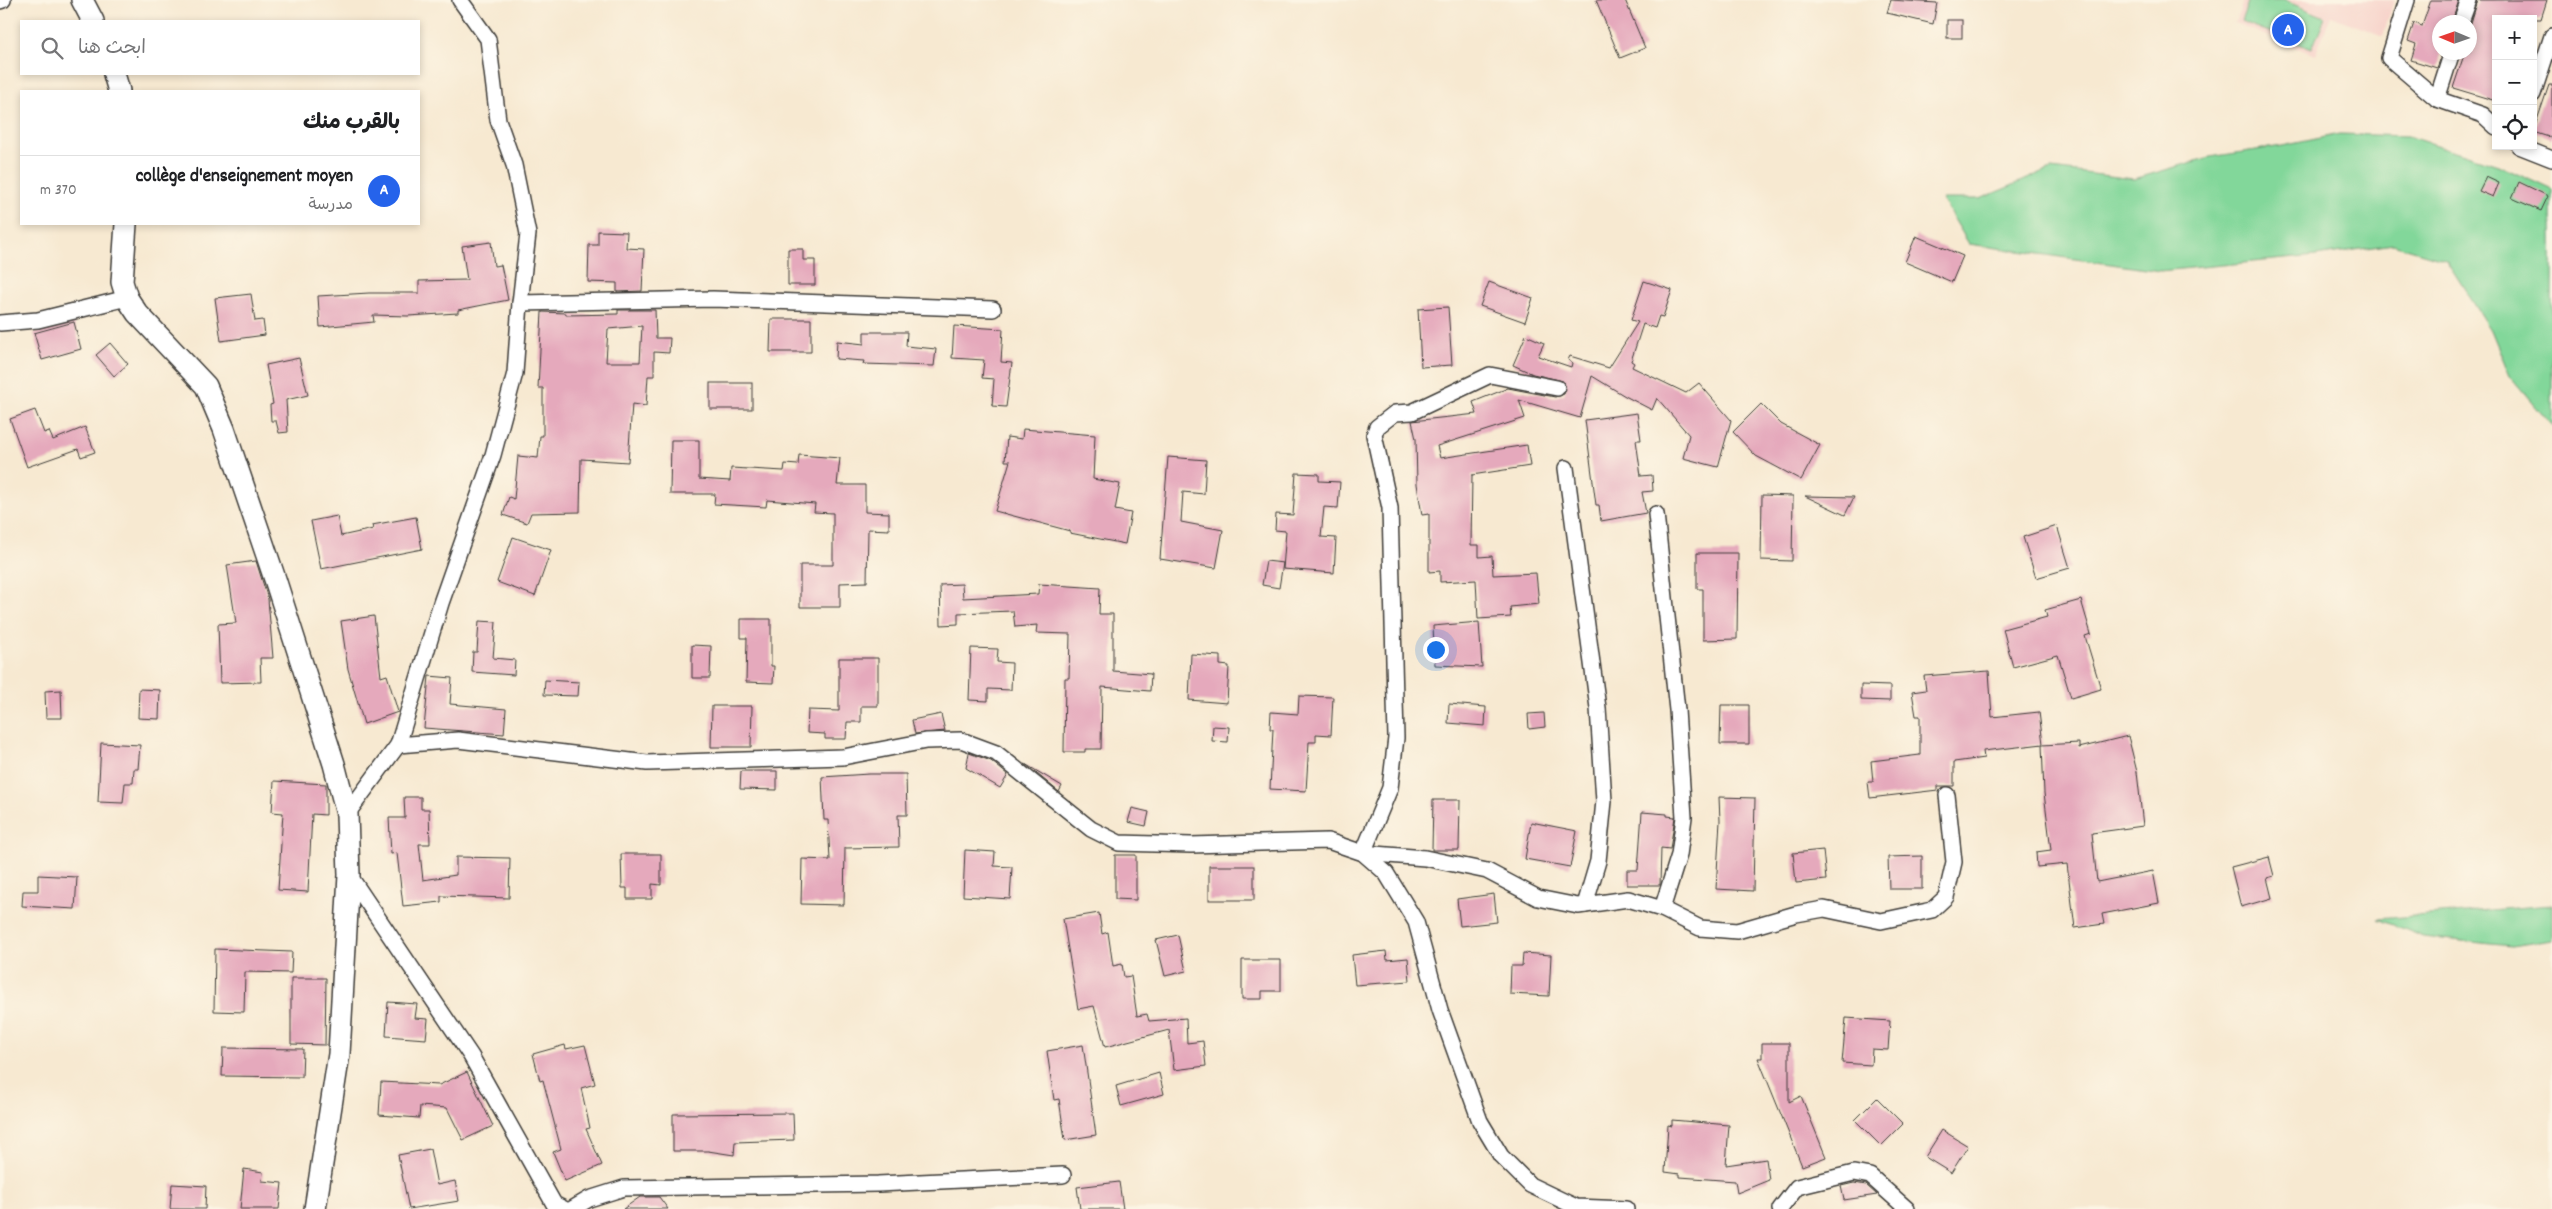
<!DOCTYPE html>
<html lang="ar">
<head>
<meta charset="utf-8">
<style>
	:root { --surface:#fff; --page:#f6f6f6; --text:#202124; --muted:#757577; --line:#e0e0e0; --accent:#2563eb }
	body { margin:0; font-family:Dekko,"Playpen Sans Arabic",sans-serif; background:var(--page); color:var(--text); direction:rtl }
	.controls { position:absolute; right:15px; top:15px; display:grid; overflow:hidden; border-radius:0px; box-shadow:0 2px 8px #0003 }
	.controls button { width:45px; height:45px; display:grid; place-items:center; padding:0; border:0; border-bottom:1px solid var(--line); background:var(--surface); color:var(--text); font:25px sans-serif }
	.compass { position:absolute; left:2432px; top:15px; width:45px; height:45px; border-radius:50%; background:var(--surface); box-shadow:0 2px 8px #0003; rotate:272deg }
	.you { position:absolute; left:1435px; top:649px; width:18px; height:18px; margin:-12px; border:4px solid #fff; border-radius:50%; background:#1a73e8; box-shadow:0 0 0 8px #1a73e833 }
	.badge { display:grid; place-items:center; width:32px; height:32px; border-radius:50%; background:var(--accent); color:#fff; font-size:16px; font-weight:700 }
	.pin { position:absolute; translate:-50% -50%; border:2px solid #fff; box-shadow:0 1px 5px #0006 }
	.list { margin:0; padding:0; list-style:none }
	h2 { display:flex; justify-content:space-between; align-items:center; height:65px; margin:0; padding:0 20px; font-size:21px }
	h2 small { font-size:16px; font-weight:400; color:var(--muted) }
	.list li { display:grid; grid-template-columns:32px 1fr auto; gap:15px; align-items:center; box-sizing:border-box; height:70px; padding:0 20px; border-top:1px solid var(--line) }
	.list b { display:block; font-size:19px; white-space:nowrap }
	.list p { margin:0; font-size:16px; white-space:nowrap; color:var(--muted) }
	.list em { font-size:16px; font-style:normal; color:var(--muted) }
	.icon { flex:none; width:28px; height:28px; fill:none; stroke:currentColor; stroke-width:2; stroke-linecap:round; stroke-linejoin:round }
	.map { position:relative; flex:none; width:2552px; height:1209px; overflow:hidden; direction:ltr }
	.search { position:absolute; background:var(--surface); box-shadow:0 2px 8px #0003; left:20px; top:20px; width:400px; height:55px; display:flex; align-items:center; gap:12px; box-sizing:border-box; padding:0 18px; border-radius:0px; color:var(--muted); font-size:19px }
	.panel { position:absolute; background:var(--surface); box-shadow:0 2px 8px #0003; left:20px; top:90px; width:400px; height:135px; border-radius:0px; direction:rtl }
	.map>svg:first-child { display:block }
	.built { fill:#f7d1c9 }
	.green { fill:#82d79a; stroke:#4f7a5b }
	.building { fill:#e5a9bc; fill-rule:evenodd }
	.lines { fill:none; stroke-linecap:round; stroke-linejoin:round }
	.minor-casing { stroke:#3d3b37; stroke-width:18 }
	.secondary-casing { stroke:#3d3b37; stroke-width:24 }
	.minor { stroke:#fff; stroke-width:15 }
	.secondary { stroke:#fff; stroke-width:21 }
</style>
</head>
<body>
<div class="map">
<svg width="2552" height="1209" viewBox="0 0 2552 1209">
	<rect width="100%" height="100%" fill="#fcf5e5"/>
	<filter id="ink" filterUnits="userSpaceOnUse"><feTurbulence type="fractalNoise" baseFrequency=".02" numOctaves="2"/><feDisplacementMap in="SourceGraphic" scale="10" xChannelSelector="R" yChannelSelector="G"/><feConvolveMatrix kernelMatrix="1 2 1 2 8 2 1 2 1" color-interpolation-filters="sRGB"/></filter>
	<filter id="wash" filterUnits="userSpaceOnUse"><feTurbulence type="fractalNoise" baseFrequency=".0096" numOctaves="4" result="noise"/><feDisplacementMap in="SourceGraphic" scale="20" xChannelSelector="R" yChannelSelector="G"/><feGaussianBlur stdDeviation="1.12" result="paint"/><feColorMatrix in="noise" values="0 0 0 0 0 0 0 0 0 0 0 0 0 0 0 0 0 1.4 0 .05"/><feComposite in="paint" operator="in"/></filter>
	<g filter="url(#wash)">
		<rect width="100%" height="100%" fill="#f7e9d1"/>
		<path class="built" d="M2244,0H2394L2383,36L2331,16L2315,55L2235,23Z"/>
		<g class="green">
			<path d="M2249,0H2283L2325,17L2312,49L2241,21Z"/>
			<path d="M2340,134L2408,136L2498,165L2552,190V426L2510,376L2491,330L2446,260L2393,244L2316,256L2160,271L1969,244L1942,199H1980L2051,169L2134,179L2210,157L2282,146Z"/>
			<path d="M2552,905V940L2511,946L2423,937L2378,919Z"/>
		</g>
		<g id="blocks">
			<g class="building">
				<path d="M1596,0H1625L1645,48L1620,58Z"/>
				<path d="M1891,0L1937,3L1933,24L1887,13Z"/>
				<path d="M2431,0H2459L2452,22H2440V60L2437,68L2411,60L2416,44L2408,41L2414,23L2422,26Z"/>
				<path d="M2478,0H2547L2541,19H2496V101L2453,88L2465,52H2470V26Z"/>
				<rect x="1947" y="20" width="15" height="18"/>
				<path d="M2549,85H2552V138L2533,132Z"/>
				<path d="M2486,177L2499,183L2493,197L2479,191Z"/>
				<path d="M2519,182L2548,196L2541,211L2512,198Z"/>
				<path d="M598,231L627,232L626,248L644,249L642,291L617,292V283L588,282L589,245H598Z"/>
				<path d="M1916,236L1963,256L1952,282L1905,262Z"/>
				<path d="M491,242L494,266L501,265L508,300L458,310V313L408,316L373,315L374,322L320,327L318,296L369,293H419V281L467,280L462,246Z"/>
				<path d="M788,249H803V260H815V285H788Z"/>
				<path d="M1644,281L1672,290L1663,317L1659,316L1655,328L1643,324L1631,361L1634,363L1632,367L1686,393L1699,383L1731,420L1718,467L1683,458L1689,435L1657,398L1652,410L1625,396L1592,376L1580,418L1519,400L1525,418L1437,446L1440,458L1527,445L1530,466L1472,475L1471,545H1479V557L1492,556L1493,575L1536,573L1539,604L1510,607L1511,617L1478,619L1476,580L1440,582V571L1429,572V514L1422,515L1417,484L1416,439L1412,421L1477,414L1473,402L1508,388L1555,397L1564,394L1566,389L1563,381L1533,374L1513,365L1526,335L1544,343L1538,356L1571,367L1572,363L1568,360L1570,356L1609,368L1638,322L1631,320Z"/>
				<path d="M1489,282L1533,298L1525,322L1480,306Z"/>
				<path d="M251,294L255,321L263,320L265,335L221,341L215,298Z"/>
				<path d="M1448,307L1452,365L1421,367L1418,309Z"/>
				<path d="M618,310H655L656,338H670L669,353L654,352V376H648L646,406L632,404L628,462L581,459L580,512L531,513L527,523L503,515L509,497L514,499L518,456L538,458L540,436H543V388H538L542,312L566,313V315L618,314ZM642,326L640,362H606L608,329Z"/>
				<path d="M771,319H811V352H770Z"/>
				<path d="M74,322L81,349L42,360L34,333Z"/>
				<path d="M954,326L1003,329L1001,362L1012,363L1006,407L992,406L994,379L982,378L984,360L952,358Z"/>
				<path d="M864,332H907L906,346L936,349L934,366L863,364L864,361L836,359L837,341L864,344Z"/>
				<path d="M110,343L128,364L114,376L96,355Z"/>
				<path d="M299,358L308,395L286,400L288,432L279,433L276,421H271L270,405L273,404L266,365Z"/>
				<rect x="710" y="383" width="42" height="26"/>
				<path d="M1761,404L1781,424L1820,445L1801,480L1756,456L1733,432Z"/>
				<path d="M35,410L44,433L49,431L53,440L85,427L95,452L81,457L78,449L27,467L10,419Z"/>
				<path d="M1637,413L1641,440H1636L1641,476L1652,475L1653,491L1642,492L1646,513L1601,521L1599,505H1596L1585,420Z"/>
				<path d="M1023,429L1095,435L1093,479L1120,484L1115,510L1131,513L1125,544L1070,533V531L995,511L1010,461H1005L1007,437L1022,439Z"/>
				<path d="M671,440H699V479L730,481L731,468L784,471L785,464L798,465L799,455L840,458L837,485H865V512L889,513V530L868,529L867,582L840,583V607H800V565H833V513L814,512L815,504L767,500L766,507L714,504L715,494H670Z"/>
				<path d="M1168,457L1206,460L1204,494L1183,492L1181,522L1223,530L1216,568L1160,559Z"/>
				<path d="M1296,473L1319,474V481L1340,482L1338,508L1324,507L1321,537L1336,538L1334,573L1283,569L1286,531L1275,530L1276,514L1293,515Z"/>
				<path d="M1762,495L1793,496L1792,561L1761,560Z"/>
				<path d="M1805,496L1854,497L1845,515Z"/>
				<path d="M337,516L341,536L373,529L372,525L416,517L422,549L321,569L311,521Z"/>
				<path d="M2057,526L2070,568L2036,578L2023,537Z"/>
				<path d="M513,537L551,550L535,596L497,582Z"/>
				<path d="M1697,553H1738L1737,639L1703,640V589H1697Z"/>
				<path d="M256,561L268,599L273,658H260L261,682L220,683L218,624L236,623L227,565Z"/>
				<path d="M1266,561L1283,563L1279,588L1262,585Z"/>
				<path d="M962,584L963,598L1038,594L1039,584L1100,588L1099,614H1113V671L1151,674L1150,691L1102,687L1101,749H1085V752H1064L1065,678H1069L1070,634L1036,633L1037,625L1015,627L1013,611L958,613V624L941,625L940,585Z"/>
				<path d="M2081,600L2091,634L2085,636L2101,689L2071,698L2058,655L2013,667L2003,629L2047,617L2045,610Z"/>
				<path d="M374,616L381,677L387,675L398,712L364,724L348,669L341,621Z"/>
				<path d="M741,619H771V666H774L773,683L746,682L747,638H741Z"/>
				<path d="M479,621L496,622L493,658L515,660L514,675L472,672L473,652H477Z"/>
				<path d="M1479,622L1482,667L1435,665L1433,626Z"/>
				<path d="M692,645L711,646L710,678H692Z"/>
				<path d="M971,648L998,649L997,662L1012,663L1011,690L988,689V701L969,700Z"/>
				<path d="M1191,654L1220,656V665L1229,666L1227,703L1189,700Z"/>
				<path d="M839,658H878V706H861V722H847L846,739H825V734L807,733L808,710L839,711Z"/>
				<path d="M1989,671L1992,717L2039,712L2043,744L1983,751L1984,758L1954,762V786H1938V790L1870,798L1868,782H1873L1871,761L1920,755V716H1916L1912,692L1926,690L1924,676Z"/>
				<path d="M429,676L452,678L450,704L506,709L504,734L424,728Z"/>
				<path d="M545,680L579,682L578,696L544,695Z"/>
				<path d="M1861,685L1890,686V701L1861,700Z"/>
				<path d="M139,689L160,690L159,719L138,718Z"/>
				<path d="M61,690L62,718H46L45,691Z"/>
				<path d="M1299,696L1333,697L1331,735L1316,734V742H1309L1306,791L1270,789L1273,729H1270L1271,712L1298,714Z"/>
				<path d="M1449,704L1486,707L1485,726L1448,723Z"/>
				<path d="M1721,705H1749V744H1720Z"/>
				<path d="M712,706H752L751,747H711Z"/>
				<path d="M1544,713L1545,727L1529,729L1528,714Z"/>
				<path d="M941,714L945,731L915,734L912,720Z"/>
				<path d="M1213,726L1229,727L1228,742L1212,741Z"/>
				<path d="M2128,736L2137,772L2143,826L2092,833L2097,882L2153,871L2159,903L2102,914L2104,924L2075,928L2067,864L2037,867L2036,852L2051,850L2044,793L2042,745L2079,743V748Z"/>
				<path d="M101,743L140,745L138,769H134L133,783H125L123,803L98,802Z"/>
				<path d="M969,753L991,761L1008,775L1000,788L966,768Z"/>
				<path d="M1025,764L1062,786L1059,792Z"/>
				<path d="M741,771H777V790L740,789Z"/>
				<path d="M869,774H906L907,815H898L899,847L845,848L844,905L801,904L802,859L830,860L828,820H824L822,777Z"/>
				<path d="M274,781L326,784V815L312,814L308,892L278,890L283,813L272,812Z"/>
				<path d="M404,797H421V809H429L430,844H419L423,880L456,875V857L510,858L509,898L441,896V902L403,906L397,853L391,854L389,818H405Z"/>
				<path d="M1719,797L1755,798L1753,891L1716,889L1720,821Z"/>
				<path d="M1433,800H1460L1459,850H1432Z"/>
				<path d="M1132,808L1149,812L1146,826L1128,822Z"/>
				<path d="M1642,812L1667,814V816L1675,817L1670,849L1661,848L1660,885H1627V870H1638Z"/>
				<path d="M1531,822L1577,831L1570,867L1525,859Z"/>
				<path d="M965,850L995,852L994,866L1012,867L1010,899L963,896Z"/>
				<path d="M1823,850L1826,880L1796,883L1793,853Z"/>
				<path d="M621,854H661V885L652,884V899H627V888H622Z"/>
				<path d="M1115,855H1136V900L1115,899Z"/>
				<path d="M1922,856V889H1889L1888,857Z"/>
				<path d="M2269,857L2274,876L2267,878L2272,898L2241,907L2231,867Z"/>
				<rect x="1209" y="866" width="45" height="34"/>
				<path d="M38,875L77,877L75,909L22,906L23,891H38Z"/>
				<path d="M1494,894L1497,922L1460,926L1457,899Z"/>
				<path d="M1099,913L1102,934L1108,932L1113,966L1122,964L1124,977L1131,976L1137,1016L1147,1014L1149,1021L1186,1018L1187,1043L1203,1041L1206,1066L1174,1070L1169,1030L1105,1047L1094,1006L1078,1009L1063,919Z"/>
				<path d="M1178,935L1186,971L1165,976L1156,940Z"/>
				<path d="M215,949L292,952L291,973L245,972L244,1012L214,1011Z"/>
				<path d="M1386,951L1387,960L1408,958L1410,981L1355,985L1352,955Z"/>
				<path d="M1523,953L1551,955L1549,996L1510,994L1511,966H1522Z"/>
				<path d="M1242,960H1281V991H1262V999H1242Z"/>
				<path d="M291,978H326L325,1045L291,1044Z"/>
				<path d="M388,1002L417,1004L415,1018L428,1019L426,1039L386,1036Z"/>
				<path d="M1846,1018L1890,1021L1888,1050L1872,1049L1871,1065L1842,1063Z"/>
				<path d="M1762,1043H1789V1102L1801,1096L1826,1157L1802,1166L1758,1058H1762Z"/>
				<path d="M565,1045L566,1049L585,1045L595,1084L581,1088L590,1128L586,1129L602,1165L565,1181L553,1152L561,1149L543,1080L540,1081L533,1054Z"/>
				<path d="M1083,1045L1096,1135L1065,1140L1059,1099L1054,1100L1047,1051Z"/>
				<path d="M223,1048L303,1049L302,1077L222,1076Z"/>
				<path d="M467,1072L493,1126L463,1140L447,1108L420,1106L419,1118L379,1115L381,1082L439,1085Z"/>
				<path d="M1159,1073L1164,1094L1121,1106L1116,1086Z"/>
				<path d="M1877,1098L1903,1124L1881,1146L1855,1120Z"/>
				<path d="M793,1113L794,1140L735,1142L734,1155L708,1151H673V1114Z"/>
				<path d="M1672,1120L1729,1125L1726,1165L1766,1159L1769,1180L1737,1193L1735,1181L1680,1177V1174L1665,1172L1668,1125L1672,1126Z"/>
				<path d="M1942,1130L1968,1146L1951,1173L1925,1157Z"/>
				<path d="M430,1149L437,1185L455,1181L459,1201L409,1209L398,1155Z"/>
				<path d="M244,1169L263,1172L262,1181L282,1183L279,1209H240Z"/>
				<path d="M1119,1182L1123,1209H1080L1077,1187Z"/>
				<path d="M1854,1183L1866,1185L1877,1195L1844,1200L1841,1186Z"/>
				<path d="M172,1184L206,1186L205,1209H170Z"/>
				<path d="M640,1197H659L668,1209H623Z"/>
			</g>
		</g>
	</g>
	<g filter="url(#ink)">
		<use href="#blocks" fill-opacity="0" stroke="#3d3b37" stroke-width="1"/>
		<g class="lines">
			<defs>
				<g id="minor">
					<path d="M2407,0L2389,58L2437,99L2483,115L2496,127"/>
					<path d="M0,1L3,0"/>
					<path d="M2461,22L2469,0"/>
					<path d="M2533,94L2552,36"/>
					<path d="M2437,99L2452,52"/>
					<path d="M2519,146L2552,159"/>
					<path d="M520,303L713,299L993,309"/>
					<path d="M0,323L38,320L127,298"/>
					<path d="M1557,388L1490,375L1412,412L1395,413L1377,427L1374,435L1390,508L1396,738L1390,788L1363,853L1425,858L1487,871L1538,898L1578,906L1628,899L1662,909L1700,928L1737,931L1796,914L1824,909L1881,921L1932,910L1946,897L1954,862L1947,795"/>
					<path d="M1566,468L1598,708L1604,801L1598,861L1585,905"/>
					<path d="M1656,514L1677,710L1684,817L1679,855L1662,909"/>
					<path d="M398,745L458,740L647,763L843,757L926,741L961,740L996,753L1091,829L1119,843L1191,845L1328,841L1363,853L1386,873L1416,922L1440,1010L1480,1121L1501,1156L1530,1185L1576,1207L1626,1209"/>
					<path d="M347,814L398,745L441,603L493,455L515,373L520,303L528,234L514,165L498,120L488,39L460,0"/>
					<path d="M349,875L471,1056L554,1204L564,1209"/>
					<path d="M572,1209L589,1199L624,1188L878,1184L1063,1175"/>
					<path d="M1780,1209L1797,1187L1854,1173L1870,1176L1907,1209"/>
				</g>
				<g id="secondary">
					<path d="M82,0L93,21"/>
					<path d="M114,74L119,91"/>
					<path d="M126,224L122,282L127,298L137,313L206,386L224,429L275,579L334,764L347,814L349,875L339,1054L315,1209"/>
				</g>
			</defs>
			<use href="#minor" class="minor-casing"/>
			<use href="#secondary" class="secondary-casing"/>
			<use href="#minor" class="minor"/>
			<use href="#secondary" class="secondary"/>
		</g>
	</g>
</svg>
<div class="controls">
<button>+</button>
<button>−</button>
<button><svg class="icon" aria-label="locate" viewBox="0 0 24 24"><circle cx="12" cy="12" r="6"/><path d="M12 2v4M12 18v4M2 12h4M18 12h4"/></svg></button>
</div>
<svg class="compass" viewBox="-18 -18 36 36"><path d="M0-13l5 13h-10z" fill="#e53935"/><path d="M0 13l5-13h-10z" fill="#757577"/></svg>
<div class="you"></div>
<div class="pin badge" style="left:2288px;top:30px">A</div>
<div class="search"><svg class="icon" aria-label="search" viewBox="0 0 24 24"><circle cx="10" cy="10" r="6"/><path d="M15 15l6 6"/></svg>ابحث هنا</div>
<section class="panel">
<h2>بالقرب منك<small></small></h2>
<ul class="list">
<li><span class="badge">A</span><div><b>collège d'enseignement moyen</b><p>مدرسة</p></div><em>370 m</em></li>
</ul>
</section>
</div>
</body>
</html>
